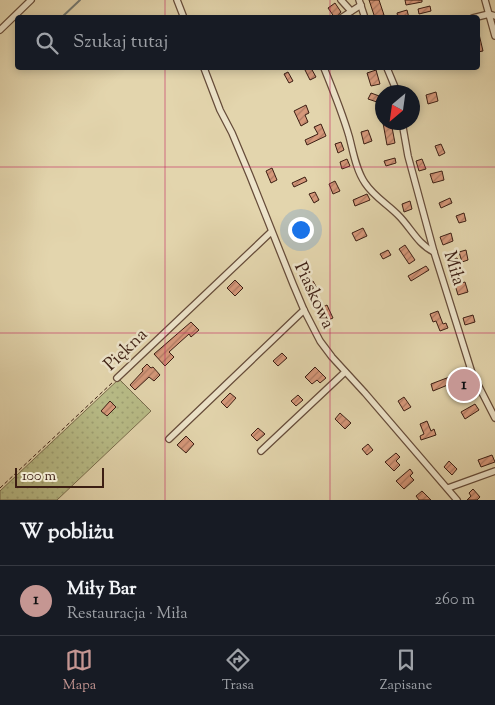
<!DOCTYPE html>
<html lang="pl">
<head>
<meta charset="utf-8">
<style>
	:root { --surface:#171b24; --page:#242831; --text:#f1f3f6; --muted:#9ea1a6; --line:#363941; --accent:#c59692 }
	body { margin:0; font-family:"Sorts Mill Goudy",serif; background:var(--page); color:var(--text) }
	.compass { position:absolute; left:375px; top:85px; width:45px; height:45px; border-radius:50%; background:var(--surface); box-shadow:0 2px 8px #0003; rotate:209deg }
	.scale { position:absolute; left:15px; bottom:12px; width:89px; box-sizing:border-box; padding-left:5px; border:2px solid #3c1e13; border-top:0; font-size:14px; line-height:18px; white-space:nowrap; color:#3c1e13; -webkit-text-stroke:4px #ede4ca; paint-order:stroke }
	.you { position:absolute; left:300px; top:229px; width:18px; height:18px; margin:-12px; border:4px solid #fff; border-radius:50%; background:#1a73e8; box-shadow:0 0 0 8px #1a73e833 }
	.badge { display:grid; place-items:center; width:32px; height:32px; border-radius:50%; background:var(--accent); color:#111; font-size:16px; font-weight:700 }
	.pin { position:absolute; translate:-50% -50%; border:2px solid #fff; box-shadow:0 1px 5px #0006 }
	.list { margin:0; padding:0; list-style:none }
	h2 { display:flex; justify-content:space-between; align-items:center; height:65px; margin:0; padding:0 20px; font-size:21px }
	h2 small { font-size:16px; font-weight:400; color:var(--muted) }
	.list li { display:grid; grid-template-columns:32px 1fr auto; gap:15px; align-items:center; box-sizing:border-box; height:70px; padding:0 20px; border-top:1px solid var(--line) }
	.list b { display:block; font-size:19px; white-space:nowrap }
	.list p { margin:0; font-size:16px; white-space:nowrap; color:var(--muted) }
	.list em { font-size:16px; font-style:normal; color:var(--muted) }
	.icon { flex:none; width:28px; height:28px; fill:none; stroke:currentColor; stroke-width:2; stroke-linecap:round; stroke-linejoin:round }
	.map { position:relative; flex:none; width:495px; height:500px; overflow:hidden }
	.search { position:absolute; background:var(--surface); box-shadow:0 2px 8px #0003; left:15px; right:15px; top:15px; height:55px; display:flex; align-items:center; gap:12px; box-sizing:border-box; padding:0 18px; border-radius:5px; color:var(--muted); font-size:19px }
	.sheet { height:135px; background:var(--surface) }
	nav { display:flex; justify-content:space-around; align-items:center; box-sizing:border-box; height:70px; border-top:1px solid var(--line); background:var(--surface); font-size:14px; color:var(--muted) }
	nav a { display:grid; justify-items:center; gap:2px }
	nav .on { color:var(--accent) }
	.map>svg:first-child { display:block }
	.grass { fill:url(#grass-dots); stroke:#7a6d4d }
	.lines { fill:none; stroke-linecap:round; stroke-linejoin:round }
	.stream { stroke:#737a73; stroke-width:2 }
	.building { fill:url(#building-hatch); stroke:#3c1e13 }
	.minor-casing { stroke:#664c3a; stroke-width:8 }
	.path { stroke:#3c1e13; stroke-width:1; stroke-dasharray:4 2.5; stroke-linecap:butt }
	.minor { stroke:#ede4ca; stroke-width:5.5 }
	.grid { fill:none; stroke:#c2185b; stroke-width:1; stroke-opacity:0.55 }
	.labels { text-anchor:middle; stroke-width:5; stroke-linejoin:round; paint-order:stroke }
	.street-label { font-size:18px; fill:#3c1e13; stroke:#ede4ca }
</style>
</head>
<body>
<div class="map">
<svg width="495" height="500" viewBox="0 0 495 500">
	<defs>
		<pattern id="grass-dots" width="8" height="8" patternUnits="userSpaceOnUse" patternTransform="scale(1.25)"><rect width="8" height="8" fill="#b8bc87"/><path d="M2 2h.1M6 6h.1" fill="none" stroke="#9fa174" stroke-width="1.8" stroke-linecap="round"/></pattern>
		<pattern id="building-hatch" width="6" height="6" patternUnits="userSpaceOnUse" patternTransform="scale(1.25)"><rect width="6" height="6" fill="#d6987a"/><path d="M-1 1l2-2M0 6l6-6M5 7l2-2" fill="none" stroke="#af7b63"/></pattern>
	</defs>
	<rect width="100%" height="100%" fill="#e3d5ad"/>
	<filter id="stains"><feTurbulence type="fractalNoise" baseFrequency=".004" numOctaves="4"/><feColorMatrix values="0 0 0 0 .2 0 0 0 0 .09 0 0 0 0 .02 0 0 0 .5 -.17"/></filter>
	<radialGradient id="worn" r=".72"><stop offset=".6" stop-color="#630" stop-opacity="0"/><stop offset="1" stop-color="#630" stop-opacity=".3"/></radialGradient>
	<path class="grass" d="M119,379L151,411L57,500H0V491Z"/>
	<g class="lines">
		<path class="stream" d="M61,18L80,0"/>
	</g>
	<g class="building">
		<path d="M369,0H379L384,15L375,18Z"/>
		<path d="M405,0H422V2L406,5Z"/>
		<path d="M335,3L341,12L336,18H335L328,8Z"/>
		<path d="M430,6L431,11L419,14L418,9Z"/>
		<path d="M407,10L409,18H398L397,13Z"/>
		<path d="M479,34L483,51L478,52V35Z"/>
		<path d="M304,68H311L316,77L310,80Z"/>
		<path d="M376,70L380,84L371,86L367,73Z"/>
		<path d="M288,72L293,81L289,83L284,74Z"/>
		<path d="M436,92L438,101L428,104L426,95Z"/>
		<path d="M371,93L382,97L380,103L368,99Z"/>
		<path d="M306,105L309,113L305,115L308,122L301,126L294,111Z"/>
		<path d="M386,122H391L395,143L387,145L383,123Z"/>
		<path d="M321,124L326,136L307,145L305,140L318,134L314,127Z"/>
		<path d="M368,130L372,141L364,144L361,132Z"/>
		<path d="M341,142L344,150L338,153L335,144Z"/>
		<path d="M441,144L445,153L439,156L435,146Z"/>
		<path d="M395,158L396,163L386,166L384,161Z"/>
		<path d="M347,159L350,166L342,169L340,162Z"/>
		<path d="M422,159L426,169L419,171L416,161Z"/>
		<path d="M272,168L277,180L271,183L266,171Z"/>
		<path d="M442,171L444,180L433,183L430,174Z"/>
		<path d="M305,177L307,181L294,187L292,183Z"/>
		<path d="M335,181L340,191L333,194L329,184Z"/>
		<path d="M315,192L319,200L314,203L309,194Z"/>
		<path d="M367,194L370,200L355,206L353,200Z"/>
		<path d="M450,198L452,203L441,208L439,203Z"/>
		<path d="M410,201L412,209L404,212L402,204Z"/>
		<path d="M464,213L466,221L459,223L456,216Z"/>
		<path d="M363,228L367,236L356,241L352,233Z"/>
		<path d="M451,233L453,241L443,245L440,237Z"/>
		<path d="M405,245L415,260L409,264L399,249Z"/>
		<path d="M388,250L391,255L383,259L380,254Z"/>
		<path d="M466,250L468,260L462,262L459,252Z"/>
		<path d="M457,258L461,270L454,272L451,260Z"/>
		<path d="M426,266L429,270L411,281L408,276Z"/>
		<path d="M235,280L243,288L235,296L227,288Z"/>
		<path d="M313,281L318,290L311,294L307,284Z"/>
		<path d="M465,282L468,292L458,295L455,285Z"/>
		<path d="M327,305L333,318L326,321L319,309Z"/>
		<path d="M438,311L443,324L446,323L448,328L440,331L436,321L433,322L430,314Z"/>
		<path d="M473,315L475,322L465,325L463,318Z"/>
		<path d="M191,322L199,330L191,337L189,334L169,352L174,357L165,366L154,354Z"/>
		<path d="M282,353L287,358L278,366L273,361Z"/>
		<path d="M147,364L151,368L153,367L160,375L154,381L149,377L135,390L130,385L143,371L142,369Z"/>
		<path d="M315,367L326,378L320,383L317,380L312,384L305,377Z"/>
		<path d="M452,376L455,382L433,391L431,384Z"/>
		<path d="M464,384L469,394L462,397L457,387Z"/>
		<path d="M230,393L236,398L227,408L221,402Z"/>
		<path d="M298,395L303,400L296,406L291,401Z"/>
		<path d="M404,397L411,407L404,411L398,401Z"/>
		<path d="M110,401L116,407L107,416L101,411Z"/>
		<path d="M475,404L479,410L465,419L461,412Z"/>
		<path d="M340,413L351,423L345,429L335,419Z"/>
		<path d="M427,421L431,431L434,429L436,435L421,440L420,436L424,434L420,424Z"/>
		<path d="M258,428L265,434L257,441L251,435Z"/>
		<path d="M186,436L194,444L186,453L177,445Z"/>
		<path d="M368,444L373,450L367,455L362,449Z"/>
		<path d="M396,453L400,457L396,461L400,465L394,471L385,462Z"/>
		<path d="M492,455L495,462L481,467L478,460Z"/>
		<path d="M449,461L457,469L452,475L444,467Z"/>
		<path d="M410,469L413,473L410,476L414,480L404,489L396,481Z"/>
		<path d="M473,489L480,497L477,500H467L471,496L469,493Z"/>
		<path d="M422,491L431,500H419L416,496Z"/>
	</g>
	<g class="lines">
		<defs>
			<g id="minor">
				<path d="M177,0L184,18"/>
				<path d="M341,0L351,11"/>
				<path d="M359,0L365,18"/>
				<path d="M485,0L495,36"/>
				<path d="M341,18L361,5"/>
				<path d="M473,18L489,14L495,16"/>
				<path d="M0,30L31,0"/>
				<path d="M204,68L220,110L232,133L250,176L293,284L304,310L320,341L332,357L365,393L457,500"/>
				<path d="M324,68C333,90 342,112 349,136C353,151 356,170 365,183C374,197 389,205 400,217C412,230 419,245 434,252"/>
				<path d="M387,68L397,92"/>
				<path d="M402,122L408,156L434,252L472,373L495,418"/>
				<path d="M117,378L271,232"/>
				<path d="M169,439L304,310"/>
				<path d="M261,451L345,372"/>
				<path d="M448,488L495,471"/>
			</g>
		</defs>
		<use href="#minor" class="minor-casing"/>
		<path class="path" d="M0,488L113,382"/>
		<use href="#minor" class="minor"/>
	</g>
	<path class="grid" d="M165,0V18M330,0V18M165,68V500M330,68V500M0,167H495M0,333H495"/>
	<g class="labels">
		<g class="street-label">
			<text transform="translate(455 268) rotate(73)" y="6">Miła</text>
			<text transform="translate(315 295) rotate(65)" y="6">Piaskowa</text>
			<text transform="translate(125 349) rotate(-44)" y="6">Piękna</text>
		</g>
	</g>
	<rect width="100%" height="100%" filter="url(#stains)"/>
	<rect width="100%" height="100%" fill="url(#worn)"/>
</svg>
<svg class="compass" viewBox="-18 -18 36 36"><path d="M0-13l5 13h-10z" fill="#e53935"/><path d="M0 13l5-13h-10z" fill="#9ea1a6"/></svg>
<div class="scale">100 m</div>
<div class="you"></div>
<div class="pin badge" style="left:464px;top:385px">1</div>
<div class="search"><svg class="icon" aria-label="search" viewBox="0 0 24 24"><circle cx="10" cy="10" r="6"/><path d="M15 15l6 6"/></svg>Szukaj tutaj</div>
</div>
<section class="sheet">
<h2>W pobliżu<small></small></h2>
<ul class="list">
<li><span class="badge">1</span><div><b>Miły Bar</b><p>Restauracja · Miła</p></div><em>260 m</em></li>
</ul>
</section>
<nav>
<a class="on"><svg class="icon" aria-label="map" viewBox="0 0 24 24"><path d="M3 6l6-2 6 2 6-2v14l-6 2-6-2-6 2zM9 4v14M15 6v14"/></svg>Mapa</a>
<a><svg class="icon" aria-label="directions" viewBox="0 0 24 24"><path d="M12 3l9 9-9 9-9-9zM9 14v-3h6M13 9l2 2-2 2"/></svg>Trasa</a>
<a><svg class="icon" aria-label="saved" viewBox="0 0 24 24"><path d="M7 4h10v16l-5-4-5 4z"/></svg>Zapisane</a>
</nav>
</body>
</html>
